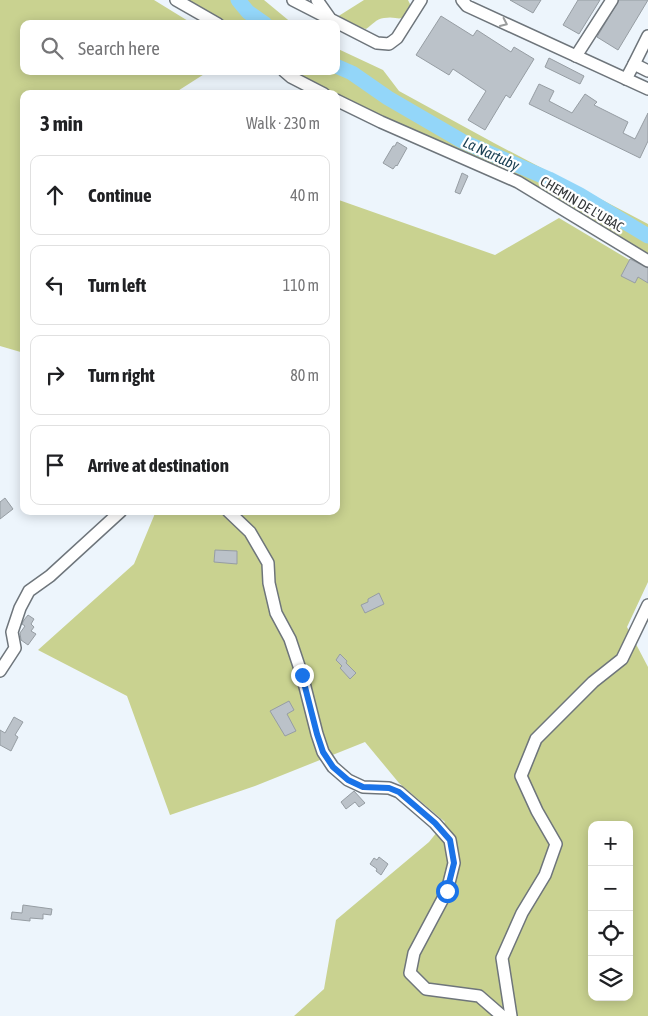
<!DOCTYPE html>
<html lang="en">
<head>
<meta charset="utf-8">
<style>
	:root { --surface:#fff; --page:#f2f2f2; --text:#202124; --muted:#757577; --line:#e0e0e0 }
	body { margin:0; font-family:"Asap Condensed",sans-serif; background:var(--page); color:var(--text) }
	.controls { position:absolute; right:15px; bottom:15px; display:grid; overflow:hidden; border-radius:10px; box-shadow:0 2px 12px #0003 }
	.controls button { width:45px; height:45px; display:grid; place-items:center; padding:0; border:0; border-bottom:1px solid var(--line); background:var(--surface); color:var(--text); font:25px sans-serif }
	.stop { position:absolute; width:15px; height:15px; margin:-11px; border:4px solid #1a73e8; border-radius:50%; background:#fff }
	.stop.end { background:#1a73e8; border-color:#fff; box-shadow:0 1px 5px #0008 }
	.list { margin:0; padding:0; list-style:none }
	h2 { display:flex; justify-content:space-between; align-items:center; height:65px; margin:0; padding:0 20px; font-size:21px }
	h2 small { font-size:16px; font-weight:400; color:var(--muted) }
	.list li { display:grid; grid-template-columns:32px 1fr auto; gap:15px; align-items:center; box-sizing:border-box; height:80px; margin:0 10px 10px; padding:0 10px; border:1px solid var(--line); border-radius:10px }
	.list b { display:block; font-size:19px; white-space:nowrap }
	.list em { font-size:16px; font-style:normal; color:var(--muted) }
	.icon { flex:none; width:28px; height:28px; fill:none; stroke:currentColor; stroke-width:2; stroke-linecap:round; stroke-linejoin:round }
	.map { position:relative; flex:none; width:648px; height:1016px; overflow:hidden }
	.search { position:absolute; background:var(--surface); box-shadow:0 2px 12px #0003; left:20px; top:20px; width:320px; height:55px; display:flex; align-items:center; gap:12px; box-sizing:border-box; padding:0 18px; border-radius:10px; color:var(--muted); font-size:19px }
	.panel { position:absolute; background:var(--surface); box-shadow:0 2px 12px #0003; left:20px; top:90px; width:320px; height:425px; border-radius:10px }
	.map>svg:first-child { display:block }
	.green { fill:#c9d290; fill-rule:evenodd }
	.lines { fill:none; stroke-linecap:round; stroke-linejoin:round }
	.river { stroke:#93d6f9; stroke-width:15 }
	.building { fill:#bbc2c9; stroke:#969da3 }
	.minor-casing { stroke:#6e757b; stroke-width:14 }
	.minor { stroke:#fff; stroke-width:11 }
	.oneway { stroke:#9a9c9c }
	.route { stroke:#1a73e8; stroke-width:6 }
	.labels { text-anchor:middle; stroke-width:4.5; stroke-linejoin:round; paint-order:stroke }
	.street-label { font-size:14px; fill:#35383a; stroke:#fff }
	.water-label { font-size:15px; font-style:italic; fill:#1c4255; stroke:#fff }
</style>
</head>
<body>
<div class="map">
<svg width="648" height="1016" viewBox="0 0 648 1016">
	<rect width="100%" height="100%" fill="#edf5fc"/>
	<g class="green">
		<path d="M0,0H154L193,24H24V71H209L173,94H24V353L0,346Z"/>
		<path d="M176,0H264L293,24H218Z"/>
		<path d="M364,0H408L411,6C399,26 401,15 384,18C376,19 372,25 366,29L356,26L337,17Z"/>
		<path d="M336,48L383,70L399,91L494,143L648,224V261L521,184L290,71H336Z"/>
		<path d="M336,199L495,255L559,218L648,271V582L627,627L648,667V1016H294L324,989L336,920L429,842L445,822L399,783L365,742L255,786L170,815L127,696L38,650L134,564L156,511H336ZM592,825H629V997H592Z"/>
	</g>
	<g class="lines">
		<g class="river">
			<path d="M238,0L248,12L265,24"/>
			<path d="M336,66L352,73L388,98L462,141L549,179L580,195L648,236"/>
		</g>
	</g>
	<g class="building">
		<path d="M510,0H541L533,13Z"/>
		<path d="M578,0H600L579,34L563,25Z"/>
		<path d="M619,0H648L618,50L597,37Z"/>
		<path d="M441,16L473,36L477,30L511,52L514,47L534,59L510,98L506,95L485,130L468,120L486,91L453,69L449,75L416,55Z"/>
		<path d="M549,58L584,76L580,84L545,67Z"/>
		<path d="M539,84L554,91L549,101L572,113L585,94L597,102L594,105L628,122L623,133L635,139L648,113V141L640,158L529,104Z"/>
		<path d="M397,142L407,148L397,166L396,165L393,169L383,163L393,146H395Z"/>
		<path d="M462,173L468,176L460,194L455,192Z"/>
		<path d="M630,259L648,268V283L638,277L635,283L621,276Z"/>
		<path d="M5,498L13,509L0,519V502Z"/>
		<path d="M215,550L237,551V564L214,562Z"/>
		<path d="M379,593L384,604L365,613L361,605L368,602V599Z"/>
		<path d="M28,615L34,619L31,624L34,627L31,631L36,634L28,645L21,640L20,633L25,626L22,624L24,620Z"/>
		<path d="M340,654L347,661L346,663L356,673L350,679L340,668L342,666L336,660Z"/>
		<path d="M289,701L294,710L287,714L296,731L285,736L270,711Z"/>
		<path d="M14,717L23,722L15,735L18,737L11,751L0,745V730L5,733Z"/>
		<path d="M354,791L365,803L359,807L355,802L346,809L341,802Z"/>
		<path d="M379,857L388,864L381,875L376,871L377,869L370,864L374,858L377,860Z"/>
		<path d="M23,905L52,909L51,915L43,914V919L30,918V921L11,919L12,912L22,913Z"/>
	</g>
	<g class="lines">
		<defs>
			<g id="minor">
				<path d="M176,0L218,24"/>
				<path d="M293,0L377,43L389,44L397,38L421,0"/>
				<path d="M317,0L329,17"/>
				<path d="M462,0L467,6L648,89"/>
				<path d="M576,56L612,0"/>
				<path d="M634,64L648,36"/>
				<path d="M284,71L291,77L324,94"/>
				<path d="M626,79L634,64L648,71"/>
				<path d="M336,100L381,122L518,182L648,261"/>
				<path d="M228,511L250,532L268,563L269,583L276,613L290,639L302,675L317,734L323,752L333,767L348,780L363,787L389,788L399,792L435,823L450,840L454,863L447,891L414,953L410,973L426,989L479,996L502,1016"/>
				<path d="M0,671L15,648L12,632L20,608L29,591L50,576L121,511"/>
				<path d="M511,1016L502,958L522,913L545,875L556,844L537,811L521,776L536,739L593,682L622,659L648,605"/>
			</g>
		</defs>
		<use href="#minor" class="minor-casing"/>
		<use href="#minor" class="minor"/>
	</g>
	<defs><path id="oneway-chevron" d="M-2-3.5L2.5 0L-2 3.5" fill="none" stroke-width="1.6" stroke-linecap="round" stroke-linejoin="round" transform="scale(1.25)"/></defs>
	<use class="oneway" href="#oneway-chevron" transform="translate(504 23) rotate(25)"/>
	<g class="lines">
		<path class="route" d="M302,675L317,734L323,752L333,767L348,780L363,787L389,788L399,792L435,823L450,840L454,863L447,891"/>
	</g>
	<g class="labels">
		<g class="street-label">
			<text transform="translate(582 204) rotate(31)" y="5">CHEMIN DE L'UBAC</text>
		</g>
		<g class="water-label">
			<text transform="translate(491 154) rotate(25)" y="5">La Nartuby</text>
		</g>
	</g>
</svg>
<div class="controls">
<button>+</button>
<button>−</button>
<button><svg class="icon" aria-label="locate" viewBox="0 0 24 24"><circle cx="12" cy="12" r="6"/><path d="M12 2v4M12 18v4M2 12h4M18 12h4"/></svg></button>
<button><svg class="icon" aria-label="layers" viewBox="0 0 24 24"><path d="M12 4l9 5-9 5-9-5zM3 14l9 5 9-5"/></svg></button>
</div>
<div class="stop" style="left:447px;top:891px"></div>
<div class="stop end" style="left:302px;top:675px"></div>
<div class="search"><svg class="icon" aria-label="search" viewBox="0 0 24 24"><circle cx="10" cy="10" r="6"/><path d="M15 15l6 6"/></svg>Search here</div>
<section class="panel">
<h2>3 min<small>Walk · 230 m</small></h2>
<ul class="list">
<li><svg class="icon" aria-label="ahead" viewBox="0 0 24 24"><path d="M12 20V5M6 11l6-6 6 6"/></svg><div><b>Continue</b></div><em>40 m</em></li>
<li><svg class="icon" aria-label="left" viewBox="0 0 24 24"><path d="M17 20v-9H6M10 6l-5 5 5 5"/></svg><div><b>Turn left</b></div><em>110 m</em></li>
<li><svg class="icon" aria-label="right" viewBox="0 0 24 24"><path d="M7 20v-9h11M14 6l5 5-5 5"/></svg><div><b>Turn right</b></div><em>80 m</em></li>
<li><svg class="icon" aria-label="arrive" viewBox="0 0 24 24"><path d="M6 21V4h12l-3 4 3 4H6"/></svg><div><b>Arrive at destination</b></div></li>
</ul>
</section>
</div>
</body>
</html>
